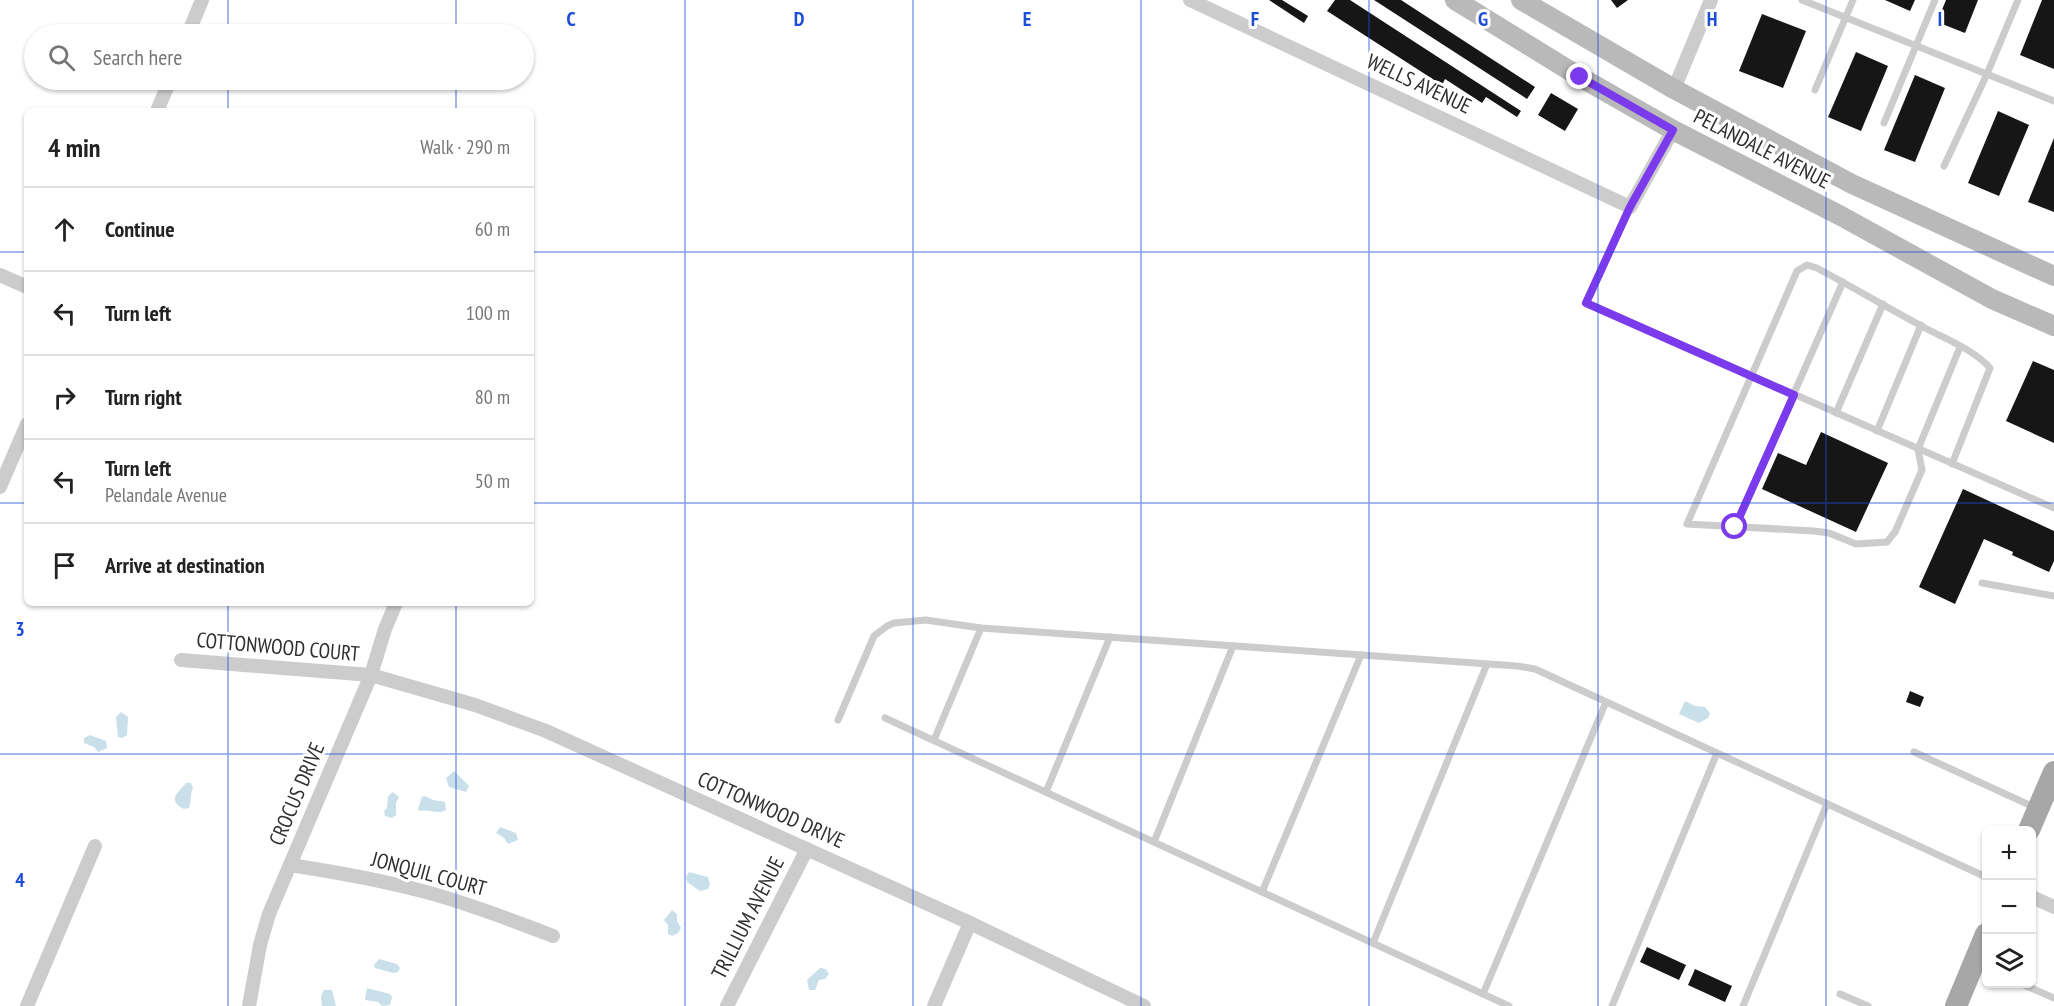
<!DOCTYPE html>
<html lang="en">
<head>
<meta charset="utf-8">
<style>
	:root { --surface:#fff; --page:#f6f6f6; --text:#222; --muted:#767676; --line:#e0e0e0 }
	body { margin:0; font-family:"PT Sans Narrow",sans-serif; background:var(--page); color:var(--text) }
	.controls { position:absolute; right:18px; bottom:18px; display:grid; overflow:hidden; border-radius:9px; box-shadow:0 2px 4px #0004 }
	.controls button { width:54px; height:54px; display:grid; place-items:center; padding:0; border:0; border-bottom:2px solid var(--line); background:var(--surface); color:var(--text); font:30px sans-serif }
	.stop { position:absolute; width:18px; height:18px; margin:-14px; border:4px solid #7c3aed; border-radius:50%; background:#fff }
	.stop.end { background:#7c3aed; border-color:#fff; box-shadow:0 2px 6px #0008 }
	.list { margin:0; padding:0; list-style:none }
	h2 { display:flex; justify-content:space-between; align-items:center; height:78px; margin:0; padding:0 24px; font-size:26px }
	h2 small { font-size:20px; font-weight:400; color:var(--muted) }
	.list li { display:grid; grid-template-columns:39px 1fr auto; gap:18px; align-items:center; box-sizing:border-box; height:84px; padding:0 24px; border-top:2px solid var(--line) }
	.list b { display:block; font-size:22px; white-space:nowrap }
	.list p { margin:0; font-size:20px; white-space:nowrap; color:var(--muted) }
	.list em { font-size:20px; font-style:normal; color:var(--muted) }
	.icon { flex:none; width:33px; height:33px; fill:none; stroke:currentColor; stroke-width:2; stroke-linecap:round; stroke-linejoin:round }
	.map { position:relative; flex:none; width:2054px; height:1006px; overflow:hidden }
	.search { position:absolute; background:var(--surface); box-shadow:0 2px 4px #0004; left:24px; top:24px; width:510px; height:66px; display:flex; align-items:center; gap:15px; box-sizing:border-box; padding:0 21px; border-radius:33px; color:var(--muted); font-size:22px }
	.panel { position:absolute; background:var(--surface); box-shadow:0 2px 4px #0004; left:24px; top:108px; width:510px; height:498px; border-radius:9px }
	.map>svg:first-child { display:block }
	.water { fill:#c9e0eb }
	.building { fill:#161616 }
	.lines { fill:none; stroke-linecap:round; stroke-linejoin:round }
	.service { stroke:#ccc; stroke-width:7 }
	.minor { stroke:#ccc; stroke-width:14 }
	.secondary { stroke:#b9b9b9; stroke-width:20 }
	.primary { stroke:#a7a7a7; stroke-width:22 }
	.route { stroke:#7c3aed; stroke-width:8 }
	.grid { fill:none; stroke:#1d4ed8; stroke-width:1.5; stroke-opacity:0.55 }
	.labels { text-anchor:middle; stroke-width:6; stroke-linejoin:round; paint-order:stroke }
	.street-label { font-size:21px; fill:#2f2f2f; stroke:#fff }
	.grid-label { font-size:20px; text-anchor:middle; font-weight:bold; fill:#1d4ed8; stroke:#fff; stroke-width:6; stroke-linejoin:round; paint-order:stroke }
</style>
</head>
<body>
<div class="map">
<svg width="2054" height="1006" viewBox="0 0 2054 1006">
	<rect width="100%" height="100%" fill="#fff"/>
	<g class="water">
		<path d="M1685,701L1695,706L1705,707L1710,713L1708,718L1699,723L1679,714Z"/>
		<path d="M121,712L128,717L127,735L122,738L118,737L116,717Z"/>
		<path d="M90,735L106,741L107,748L98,752L94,747L84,743V738Z"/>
		<path d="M454,771L469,786L466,792L449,787L446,778Z"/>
		<path d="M186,783H191L193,788C190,795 191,802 189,808L184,809C166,800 179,792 186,783Z"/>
		<path d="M393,792L399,797L396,803V815L392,818L385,816L384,811L387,808L388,796Z"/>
		<path d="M425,796L433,800L445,802L446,810C438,815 429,809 420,811L418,809L422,797Z"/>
		<path d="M500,827L516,833L518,840L508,844L504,838L496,833Z"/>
		<path d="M689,872L708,877L710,884L708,889L700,891L687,882L686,877Z"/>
		<path d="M672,910L677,914V921L681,928L678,933L672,936L668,934V925L664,920Z"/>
		<path d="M379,959L397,964L400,968L398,972L393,973L375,968L374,965Z"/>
		<path d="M820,968L826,969L829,974L825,979L819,980L815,990H809L807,980Z"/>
		<path d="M367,988L390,994L392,997L390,1005L382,1006L378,1002L365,1000Z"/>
		<path d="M324,990H332L336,1006H322L321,996Z"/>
	</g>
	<g class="building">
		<path d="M1269,0H1282L1308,16L1304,23Z"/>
		<path d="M1335,0H1350L1521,111L1517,117L1486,97L1482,103L1445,79L1442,85L1327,11Z"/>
		<path d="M1374,0H1401L1535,87L1527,99Z"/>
		<path d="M1611,0H1628L1617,8Z"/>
		<path d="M1885,0H1915L1910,11Z"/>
		<path d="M1946,0H1978L1965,33L1937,22Z"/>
		<path d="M2042,0H2054V69L2020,55Z"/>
		<path d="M1762,14L1806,31L1783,88L1739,71Z"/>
		<path d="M1856,52L1888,66L1861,131L1828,117Z"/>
		<path d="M1915,75L1945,88L1915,162L1884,150Z"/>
		<path d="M1551,93L1578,109L1565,131L1538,115Z"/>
		<path d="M1998,111L2029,125L1999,196L1968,183Z"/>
		<path d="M2054,138V212L2028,202Z"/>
		<path d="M2033,361L2054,370V443L2006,421Z"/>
		<path d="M1821,432L1888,463L1856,532L1762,489L1778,453L1806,465Z"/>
		<path d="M1963,489L2054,531V561L2049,572L2012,555L2013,552L1984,539L1955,604L1919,587Z"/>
		<path d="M1910,691L1924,697L1920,707L1906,702Z"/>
		<path d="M1647,947L1686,965L1679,980L1640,962Z"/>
		<path d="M1695,969L1732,986L1725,1002L1688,985Z"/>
	</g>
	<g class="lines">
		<g class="service">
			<path d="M1802,0L2054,101"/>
			<path d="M1815,90L1853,0"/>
			<path d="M1884,123L1935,0"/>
			<path d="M1944,166L1987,74L2018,0"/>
			<path d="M1630,207L1586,303L2054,508"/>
			<path d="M1836,413L1883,304"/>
			<path d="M1877,431L1921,325"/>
			<path d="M1952,464L1990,368C1974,350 1948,340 1927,329C1890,309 1854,288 1817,268L1807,265L1797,271L1687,524L1814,531L1829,533L1856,544L1887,542L1895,532L1922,470L1918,449L1960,347"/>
			<path d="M1735,527L1843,282"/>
			<path d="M1982,583L2054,596"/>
			<path d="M885,718L1509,1006"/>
			<path d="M838,720L874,636L887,626L894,623L926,620L981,628L1517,666L1535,669L1986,877"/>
			<path d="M934,740L981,628"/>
			<path d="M1914,752L2036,808"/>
			<path d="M1046,792L1110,637"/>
			<path d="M1154,842L1233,646"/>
			<path d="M1262,892L1361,655"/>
			<path d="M1373,943L1487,664"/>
			<path d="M2022,984L2054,998"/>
			<path d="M1483,994L1606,702"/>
			<path d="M1840,994L1868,1006"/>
			<path d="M1612,1006L1717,753"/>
			<path d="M1743,1006L1827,804"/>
		</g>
		<g class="minor">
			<path d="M1190,0L1630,207L1673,130"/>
			<path d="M188,34L202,0"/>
			<path d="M1674,89L1711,0"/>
			<path d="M157,111L170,80"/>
			<path d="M0,275L27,287"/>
			<path d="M0,487L27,424"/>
			<path d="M181,660L371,675L475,705L546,731L970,923L1144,1006"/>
			<path d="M290,865C336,872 381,880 426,892C470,904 512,920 553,936"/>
			<path d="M2032,897L2054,907"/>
			<path d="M27,1006L95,846"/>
			<path d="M249,1006L260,945L269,914L371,675L385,629L396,603"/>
			<path d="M727,1006L807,849"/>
			<path d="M934,1006L970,923"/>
		</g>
		<g class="secondary">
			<path d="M1455,0L1580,77L1673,130L1841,216L1992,299L2054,326"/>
			<path d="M1521,0L1674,89L1852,184L2054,276"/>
		</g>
		<g class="primary">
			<path d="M2029,830L2054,772"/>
			<path d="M1956,1006L1986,934"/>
		</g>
	</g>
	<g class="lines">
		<path class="route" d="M1580,77L1673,130L1630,207L1586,303L1794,395L1735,527"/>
	</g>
	<path class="grid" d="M228,0V34M456,0V34M685,0V1006M913,0V1006M1141,0V1006M1369,0V1006M1598,0V1006M1826,0V1006M228,80V111M456,80V111M0,252H27M531,252H2054M0,503H27M531,503H2054M228,603V1006M456,603V1006M0,754H2054"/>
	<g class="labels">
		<g class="street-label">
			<text transform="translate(1419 84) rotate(25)" y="7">WELLS AVENUE</text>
			<text transform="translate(1762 149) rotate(27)" y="7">PELANDALE AVENUE</text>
			<text transform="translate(278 647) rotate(5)" y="7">COTTONWOOD COURT</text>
			<text transform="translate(297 794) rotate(-67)" y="7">CROCUS DRIVE</text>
			<text transform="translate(771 810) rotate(24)" y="7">COTTONWOOD DRIVE</text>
			<text transform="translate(429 874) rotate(15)" y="7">JONQUIL COURT</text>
			<text transform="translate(748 918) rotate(-63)" y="7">TRILLIUM AVENUE</text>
		</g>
	</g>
	<g class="grid-label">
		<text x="571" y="26">C</text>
		<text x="799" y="26">D</text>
		<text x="1027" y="26">E</text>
		<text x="1255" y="26">F</text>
		<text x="1483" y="26">G</text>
		<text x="1712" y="26">H</text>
		<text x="1940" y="26">I</text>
		<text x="20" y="636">3</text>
		<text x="20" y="887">4</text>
	</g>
</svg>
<div class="controls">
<button>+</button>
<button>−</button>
<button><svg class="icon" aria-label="layers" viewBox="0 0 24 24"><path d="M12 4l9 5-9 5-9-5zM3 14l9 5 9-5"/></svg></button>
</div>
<div class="stop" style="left:1735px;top:527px"></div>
<div class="stop end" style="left:1580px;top:77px"></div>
<div class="search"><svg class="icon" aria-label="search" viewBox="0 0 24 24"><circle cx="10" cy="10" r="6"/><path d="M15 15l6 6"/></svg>Search here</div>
<section class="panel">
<h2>4 min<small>Walk · 290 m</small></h2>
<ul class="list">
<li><svg class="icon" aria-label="ahead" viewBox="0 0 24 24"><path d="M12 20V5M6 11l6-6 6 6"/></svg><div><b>Continue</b></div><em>60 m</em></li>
<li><svg class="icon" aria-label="left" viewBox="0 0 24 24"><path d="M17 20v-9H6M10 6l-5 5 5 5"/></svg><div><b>Turn left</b></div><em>100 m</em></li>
<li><svg class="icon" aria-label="right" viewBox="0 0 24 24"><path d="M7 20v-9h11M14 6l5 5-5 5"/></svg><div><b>Turn right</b></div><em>80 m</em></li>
<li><svg class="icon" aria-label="left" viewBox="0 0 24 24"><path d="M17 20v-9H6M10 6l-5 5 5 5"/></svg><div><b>Turn left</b><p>Pelandale Avenue</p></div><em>50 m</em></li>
<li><svg class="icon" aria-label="arrive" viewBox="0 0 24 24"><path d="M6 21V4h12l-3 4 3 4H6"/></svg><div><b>Arrive at destination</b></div></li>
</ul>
</section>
</div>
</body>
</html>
